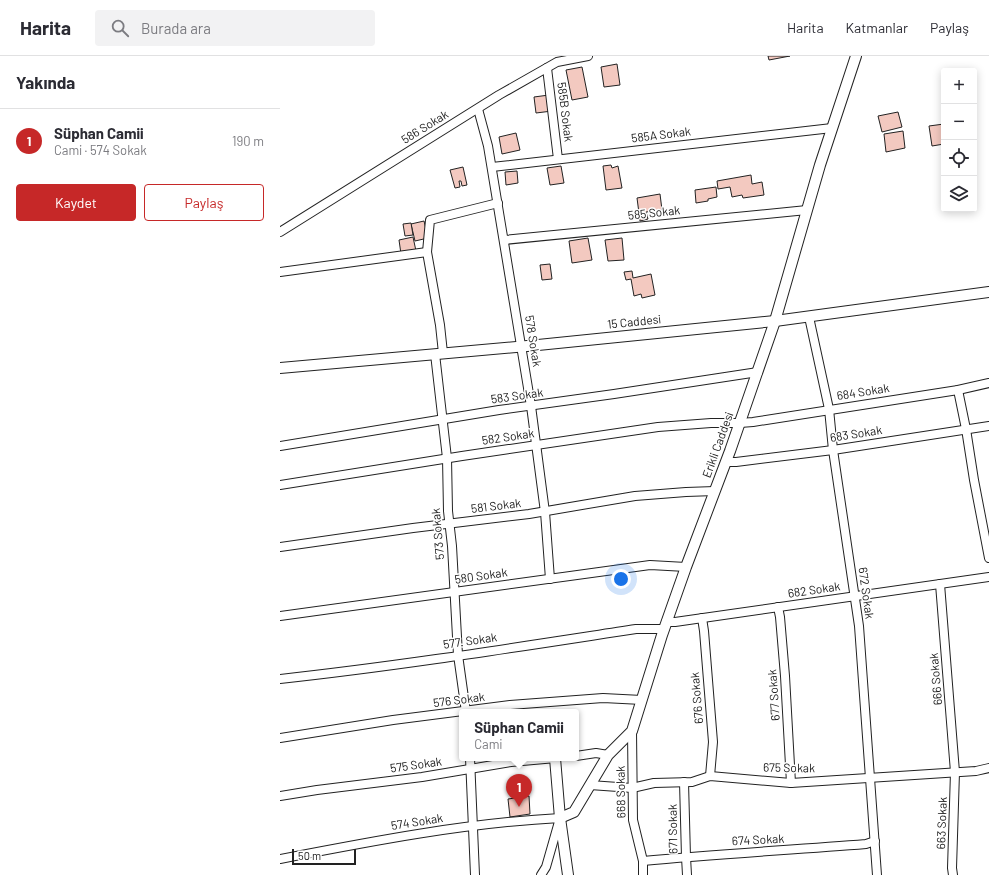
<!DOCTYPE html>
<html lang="tr">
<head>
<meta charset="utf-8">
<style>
	:root { --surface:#fff; --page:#f2f2f3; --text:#2b2b33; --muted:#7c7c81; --line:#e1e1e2; --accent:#c62828 }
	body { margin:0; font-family:Barlow,sans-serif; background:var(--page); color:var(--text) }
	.controls { position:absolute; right:12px; top:12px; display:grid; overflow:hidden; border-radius:4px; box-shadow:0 2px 10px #0003 }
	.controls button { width:36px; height:36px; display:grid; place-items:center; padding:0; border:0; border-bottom:1px solid var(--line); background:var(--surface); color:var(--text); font:20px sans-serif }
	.scale { position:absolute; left:12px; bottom:10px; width:64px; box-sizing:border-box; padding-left:4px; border:2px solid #222; border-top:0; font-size:11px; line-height:14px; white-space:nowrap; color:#222; -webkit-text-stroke:3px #fff; paint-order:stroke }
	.you { position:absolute; left:341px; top:523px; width:14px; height:14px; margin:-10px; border:3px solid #fff; border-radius:50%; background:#1a73e8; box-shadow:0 0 0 6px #1a73e833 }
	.badge { display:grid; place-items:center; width:26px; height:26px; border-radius:50%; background:var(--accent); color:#fff; font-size:13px; font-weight:700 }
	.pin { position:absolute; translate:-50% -33px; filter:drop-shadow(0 1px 2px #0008) }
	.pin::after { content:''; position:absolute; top:21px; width:14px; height:12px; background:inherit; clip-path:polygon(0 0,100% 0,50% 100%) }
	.popup { position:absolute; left:179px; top:653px; width:120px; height:52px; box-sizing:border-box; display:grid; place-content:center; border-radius:4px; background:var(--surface); filter:drop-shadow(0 1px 3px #0005); font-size:13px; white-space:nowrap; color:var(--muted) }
	.popup b { font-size:15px; color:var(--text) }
	.popup::after { content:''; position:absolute; left:50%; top:100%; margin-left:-8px; border:8px solid transparent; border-top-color:var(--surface) }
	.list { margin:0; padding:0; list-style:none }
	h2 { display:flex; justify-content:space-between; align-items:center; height:52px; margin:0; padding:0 16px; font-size:17px }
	h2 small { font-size:13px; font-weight:400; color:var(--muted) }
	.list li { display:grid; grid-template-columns:26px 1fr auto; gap:12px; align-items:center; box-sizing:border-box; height:64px; padding:0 16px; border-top:1px solid var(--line) }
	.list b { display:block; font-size:15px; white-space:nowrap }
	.list p { margin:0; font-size:13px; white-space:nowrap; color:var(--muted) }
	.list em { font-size:13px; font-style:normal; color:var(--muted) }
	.actions { display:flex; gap:8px; padding:12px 16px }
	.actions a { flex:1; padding:9px 0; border:1px solid var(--accent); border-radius:4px; text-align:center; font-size:14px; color:var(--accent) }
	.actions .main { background:var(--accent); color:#fff }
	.icon { flex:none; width:22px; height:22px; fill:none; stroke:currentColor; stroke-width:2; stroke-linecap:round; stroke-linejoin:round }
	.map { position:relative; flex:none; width:709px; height:819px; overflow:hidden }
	header { display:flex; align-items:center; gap:24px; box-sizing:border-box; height:56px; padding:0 20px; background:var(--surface); border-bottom:1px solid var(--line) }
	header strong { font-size:19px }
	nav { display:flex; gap:22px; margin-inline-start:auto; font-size:14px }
	.search { width:280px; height:36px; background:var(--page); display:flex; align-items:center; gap:10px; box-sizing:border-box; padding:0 14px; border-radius:4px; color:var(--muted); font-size:15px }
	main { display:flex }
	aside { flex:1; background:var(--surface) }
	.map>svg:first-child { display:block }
	.building { fill:#f3c9c0; stroke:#222 }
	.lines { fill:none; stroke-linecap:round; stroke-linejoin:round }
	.minor-casing { stroke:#222; stroke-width:10 }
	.tertiary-casing { stroke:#222; stroke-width:12 }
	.minor { stroke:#fff; stroke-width:8 }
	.tertiary { stroke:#fff; stroke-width:10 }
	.labels { text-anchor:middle; stroke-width:3; stroke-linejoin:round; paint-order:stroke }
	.street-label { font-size:12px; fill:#222; stroke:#fff }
</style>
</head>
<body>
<header>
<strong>Harita</strong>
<div class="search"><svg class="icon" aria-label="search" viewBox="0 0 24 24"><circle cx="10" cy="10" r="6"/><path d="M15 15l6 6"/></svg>Burada ara</div>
<nav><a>Harita</a><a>Katmanlar</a><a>Paylaş</a></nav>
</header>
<main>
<aside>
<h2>Yakında<small></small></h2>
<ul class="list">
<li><span class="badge">1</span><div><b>Süphan Camii</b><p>Cami · 574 Sokak</p></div><em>190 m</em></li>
</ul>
<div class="actions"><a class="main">Kaydet</a><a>Paylaş</a></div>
</aside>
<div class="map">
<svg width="709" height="819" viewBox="0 0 709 819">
	<rect width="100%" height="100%" fill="#fff"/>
	<g class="building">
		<path d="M488,0H510L489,4Z"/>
		<path d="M337,8L340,29L324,31L321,11Z"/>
		<path d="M302,11L308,41L292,44L286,14Z"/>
		<path d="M269,39L272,55L256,57L254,41Z"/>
		<path d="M618,56L622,71L602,76L598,60Z"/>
		<path d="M664,68V88L652,90L649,70Z"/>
		<path d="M623,75L625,92L606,96L604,78Z"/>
		<path d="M236,77L240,94L222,98L219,81Z"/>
		<path d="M331,109L332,112L338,110L342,132L326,134L323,110Z"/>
		<path d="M281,110L284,127L270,129L267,112Z"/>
		<path d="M183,111L187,129L182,130L181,125H179L180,131L175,132L170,114Z"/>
		<path d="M237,115L238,127L226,129L225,116Z"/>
		<path d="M471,119L472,128L482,126L484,139L463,142L462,139L452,141L450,131L438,133L437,125Z"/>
		<path d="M436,131L437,141L428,143V145L416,147L415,134Z"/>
		<path d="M380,138L382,154L366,156L368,163L360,165L357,142Z"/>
		<path d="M144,165L148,182L135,185L131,168Z"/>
		<path d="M131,167L133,179L125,180L123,168Z"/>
		<path d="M133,181L136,195L121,198L119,184Z"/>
		<path d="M308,182L312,204L292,207L289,185Z"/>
		<path d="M342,182L344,204L328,205L325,184Z"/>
		<path d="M270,208L272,223L262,224L260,209Z"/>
		<path d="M352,215L353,222L371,218L375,239L362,242L361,238L354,240L351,223L346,224L344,216Z"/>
		<path d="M249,740L250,758L230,761L228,743Z"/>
	</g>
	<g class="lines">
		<defs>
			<g id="minor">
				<path d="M267,12L278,103"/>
				<path d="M198,53L208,90L251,350L265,456L270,523"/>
				<path d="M212,111L552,72"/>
				<path d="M0,176L219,39L277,6L308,0"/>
				<path d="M224,184L527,154"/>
				<path d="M0,216L147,196"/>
				<path d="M529,261L549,353L553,394L579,570L597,819"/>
				<path d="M163,297L160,269L147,196L150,164L218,147"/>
				<path d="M155,298L167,402L168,455L172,490L178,599L186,656"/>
				<path d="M678,334L686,373L694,424L709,502"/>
				<path d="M0,390L219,354L334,338L478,316"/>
				<path d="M446,406H456L553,394L709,370"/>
				<path d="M0,429L182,400L378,371L431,367H460L473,366L678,334L709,327"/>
				<path d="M0,491L133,472L249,458L355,440L406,436L435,435"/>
				<path d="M660,528L675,716L672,812L673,819"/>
				<path d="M498,551L500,561L505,620L511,727"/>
				<path d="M0,560L370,509L406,511"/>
				<path d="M422,562L424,575L433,686L430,720"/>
				<path d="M386,566H395L709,521"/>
				<path d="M0,623C119,610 238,591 356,573H384"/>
				<path d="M352,675L353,764L363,805V819"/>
				<path d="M0,682L113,664L230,649L323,642L362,644"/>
				<path d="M296,700L316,697L328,699"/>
				<path d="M190,702L195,819"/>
				<path d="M404,726L406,801L407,819"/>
				<path d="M310,729L352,732L374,727L412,726L430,720L511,727L696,715L709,712"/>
				<path d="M0,740L37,734L142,721L231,706L276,702"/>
				<path d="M0,803C93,785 186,767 280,762L266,811L261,819"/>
				<path d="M363,805C437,798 512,794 586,788L595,785"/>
			</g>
			<g id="tertiary">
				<path d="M0,312L258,289L495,265L709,236"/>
				<path d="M275,702L280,762L288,819"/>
				<path d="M280,762L294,756L328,699L352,675L382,579L406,511L450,395L495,265L540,109L576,0"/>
			</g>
		</defs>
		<use href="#minor" class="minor-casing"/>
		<use href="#tertiary" class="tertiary-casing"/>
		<use href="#minor" class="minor"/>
		<use href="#tertiary" class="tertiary"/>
	</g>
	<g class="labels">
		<g class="street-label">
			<text transform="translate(285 56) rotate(83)" y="4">585B Sokak</text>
			<text transform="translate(145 71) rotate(-32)" y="4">586 Sokak</text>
			<text transform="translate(381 79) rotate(-7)" y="4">585A Sokak</text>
			<text transform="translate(374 157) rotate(-6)" y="4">585 Sokak</text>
			<text transform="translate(354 266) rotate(-6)" y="4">15 Caddesi</text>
			<text transform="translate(253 285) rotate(81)" y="4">578 Sokak</text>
			<text transform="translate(583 336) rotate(-9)" y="4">684 Sokak</text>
			<text transform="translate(237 340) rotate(-8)" y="4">583 Sokak</text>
			<text transform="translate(576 378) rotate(-9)" y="4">683 Sokak</text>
			<text transform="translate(228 381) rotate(-8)" y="4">582 Sokak</text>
			<text transform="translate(438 389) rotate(-70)" y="4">Erikli Caddesi</text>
			<text transform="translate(216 450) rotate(-7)" y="4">581 Sokak</text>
			<text transform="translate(158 478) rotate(-95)" y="4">573 Sokak</text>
			<text transform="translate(201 520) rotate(-8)" y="4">580 Sokak</text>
			<text transform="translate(534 534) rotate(-8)" y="4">682 Sokak</text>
			<text transform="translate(586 537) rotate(82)" y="4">672 Sokak</text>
			<text transform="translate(190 585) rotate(-8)" y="4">577. Sokak</text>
			<text transform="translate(656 623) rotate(-95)" y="4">666 Sokak</text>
			<text transform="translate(494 639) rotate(-94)" y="4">677 Sokak</text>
			<text transform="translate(417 642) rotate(-95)" y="4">676 Sokak</text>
			<text transform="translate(179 644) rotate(-7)" y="4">576 Sokak</text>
			<text transform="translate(136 709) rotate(-8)" y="4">575 Sokak</text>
			<text transform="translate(509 712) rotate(1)" y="4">675 Sokak</text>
			<text transform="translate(341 736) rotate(-91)" y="4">668 Sokak</text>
			<text transform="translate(137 766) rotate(-9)" y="4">574 Sokak</text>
			<text transform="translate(662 767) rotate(-88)" y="4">663 Sokak</text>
			<text transform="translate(393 773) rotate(-91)" y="4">671 Sokak</text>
			<text transform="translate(478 784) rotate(-3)" y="4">674 Sokak</text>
		</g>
	</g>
</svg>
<div class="controls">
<button>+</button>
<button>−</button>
<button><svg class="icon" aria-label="locate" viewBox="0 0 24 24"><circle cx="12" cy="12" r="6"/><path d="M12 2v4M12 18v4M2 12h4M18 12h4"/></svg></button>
<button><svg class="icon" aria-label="layers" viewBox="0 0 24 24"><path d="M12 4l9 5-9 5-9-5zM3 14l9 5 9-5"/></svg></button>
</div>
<div class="scale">50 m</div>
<div class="you"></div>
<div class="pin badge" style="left:239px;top:751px">1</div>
<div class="popup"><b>Süphan Camii</b>Cami</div>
</div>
</main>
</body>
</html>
